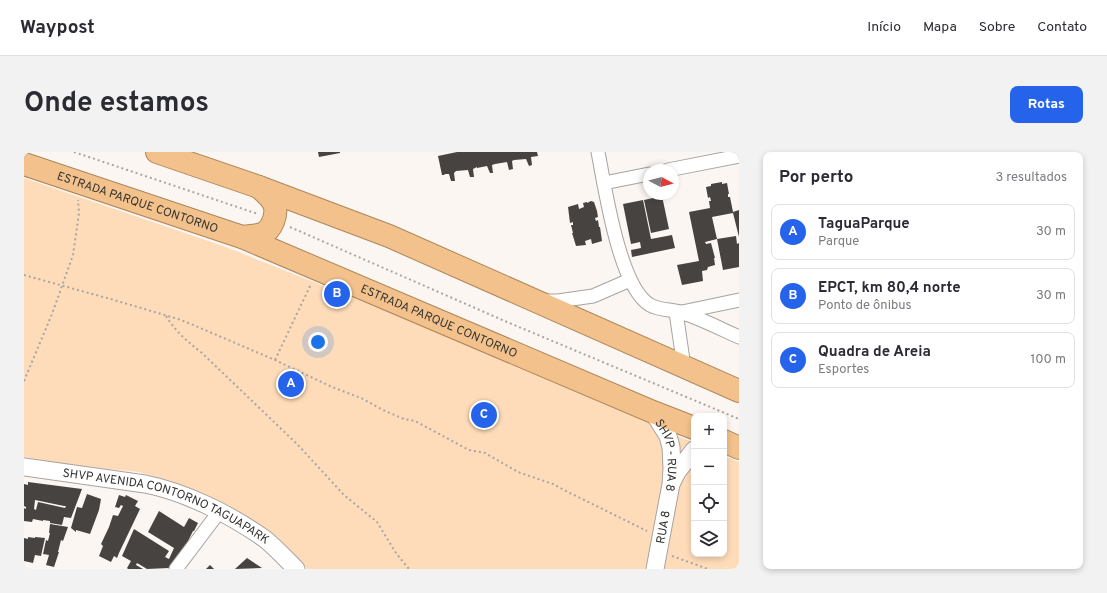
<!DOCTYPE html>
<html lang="pt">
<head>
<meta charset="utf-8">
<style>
	:root { --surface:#fff; --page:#f2f2f3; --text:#2b2b33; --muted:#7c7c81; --line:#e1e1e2; --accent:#2563eb }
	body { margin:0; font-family:Overpass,sans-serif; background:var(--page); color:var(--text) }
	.controls { position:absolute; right:12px; bottom:12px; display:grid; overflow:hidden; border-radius:8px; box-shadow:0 2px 6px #0003 }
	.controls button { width:36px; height:36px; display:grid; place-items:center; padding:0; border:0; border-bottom:1px solid var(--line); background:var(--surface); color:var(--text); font:20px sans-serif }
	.compass { position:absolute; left:619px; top:12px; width:36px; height:36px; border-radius:50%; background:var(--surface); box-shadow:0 2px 6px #0003; rotate:97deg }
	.you { position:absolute; left:294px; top:190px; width:14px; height:14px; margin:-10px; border:3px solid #fff; border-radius:50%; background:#1a73e8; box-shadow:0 0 0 6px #1a73e833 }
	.badge { display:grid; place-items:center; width:26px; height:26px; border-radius:50%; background:var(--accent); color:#fff; font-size:13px; font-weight:700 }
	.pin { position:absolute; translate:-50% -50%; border:2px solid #fff; box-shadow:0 1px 4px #0006 }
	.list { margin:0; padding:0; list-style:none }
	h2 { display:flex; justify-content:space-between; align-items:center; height:52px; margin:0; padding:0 16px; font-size:17px }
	h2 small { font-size:13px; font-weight:400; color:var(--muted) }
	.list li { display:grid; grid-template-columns:26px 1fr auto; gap:12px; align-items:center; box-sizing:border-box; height:56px; margin:0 8px 8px; padding:0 8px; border:1px solid var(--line); border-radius:8px }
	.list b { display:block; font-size:15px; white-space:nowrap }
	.list p { margin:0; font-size:13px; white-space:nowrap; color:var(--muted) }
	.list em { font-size:13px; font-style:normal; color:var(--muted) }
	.icon { flex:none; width:22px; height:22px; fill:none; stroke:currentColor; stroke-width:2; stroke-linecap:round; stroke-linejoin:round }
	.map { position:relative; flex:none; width:715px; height:417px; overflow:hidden; border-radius:8px }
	header { display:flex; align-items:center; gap:24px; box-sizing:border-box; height:56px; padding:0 20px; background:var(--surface); border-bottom:1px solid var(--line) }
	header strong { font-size:19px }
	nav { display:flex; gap:22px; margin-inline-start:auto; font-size:14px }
	.intro { display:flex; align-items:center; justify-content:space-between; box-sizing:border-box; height:96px; padding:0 24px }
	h1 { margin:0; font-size:28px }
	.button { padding:10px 18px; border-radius:8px; background:var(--accent); color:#fff; font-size:14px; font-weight:700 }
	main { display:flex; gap:24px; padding:0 24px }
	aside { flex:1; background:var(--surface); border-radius:8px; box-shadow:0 2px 6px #0003 }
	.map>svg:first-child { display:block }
	.green { fill:#ffdcb9 }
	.building { fill:#474340; fill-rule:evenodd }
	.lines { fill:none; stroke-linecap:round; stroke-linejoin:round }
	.minor-casing { stroke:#a7a39f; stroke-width:15 }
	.tertiary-casing { stroke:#a7a39f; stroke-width:19 }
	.trunk-casing { stroke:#ae8659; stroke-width:24 }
	.path { stroke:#a8a5a2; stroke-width:2; stroke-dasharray:2 3; stroke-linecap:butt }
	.minor { stroke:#fff; stroke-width:13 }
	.tertiary { stroke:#fff; stroke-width:17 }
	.trunk { stroke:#f3c28c; stroke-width:22 }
	.labels { text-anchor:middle; stroke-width:4; stroke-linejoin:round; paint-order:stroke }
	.street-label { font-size:12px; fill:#343331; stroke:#fff }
</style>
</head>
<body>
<header>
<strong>Waypost</strong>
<nav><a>Início</a><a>Mapa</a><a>Sobre</a><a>Contato</a></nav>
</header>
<div class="intro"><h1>Onde estamos</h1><a class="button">Rotas</a></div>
<main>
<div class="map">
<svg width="715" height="417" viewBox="0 0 715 417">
	<rect width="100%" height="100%" fill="#fbf6f2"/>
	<path class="green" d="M0,26L202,95L398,173L670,291V402H700V304L715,310V417H283L251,383L198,351L158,333L115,320L52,314L0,305Z"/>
	<g class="building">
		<path d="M294,0H316V1L295,5Z"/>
		<path d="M433,0H513L514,4L507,5L508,13L505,14L502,7L490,8L488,9L489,17L485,18L483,10L471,12L468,13L469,21H466L463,14L453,16V15L449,17L450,25H446L444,18L432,19L430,21L431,29H427L425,22H420L421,23H418L414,4Z"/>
		<path d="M698,30V32L703,31L705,42H704V45H706L709,60L715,58V85L709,61L688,65L693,87L681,90L682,92L687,91L691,106H690L691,113L684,115L683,118L678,119L679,129L658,133L653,113L675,109L665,60L686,56L685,49H687L686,45L684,46L682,35L687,34V32Z"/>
		<path d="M638,44L645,77L627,81L620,48Z"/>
		<path d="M619,48L627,87L648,83L651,96L608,105L607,98L617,96L616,90L607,92L599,52Z"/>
		<path d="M567,49L570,50L573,59L574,65L571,66L572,69L574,68L575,75H576L578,89L568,92L567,87L561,89L562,93L552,94L548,81H549L547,73H549V70L546,71L544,55L554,52L555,57L560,55L559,51L563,50V51Z"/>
		<path d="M712,84L713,92L715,91V115L699,118L693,87Z"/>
		<path d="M4,330L58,337L47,366L40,365L38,373L26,371V369L19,368V369L9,367L8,370L0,369V356L2,357V355L0,354V332L4,333ZM11,348L40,354H42L41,356L14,350L12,358L10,357Z"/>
		<path d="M63,342L77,347L75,358L66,382L52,378V380L47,376L53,355L58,356Z"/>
		<path d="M95,343L101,345L102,343L114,349L111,354L116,357L95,401L93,406L90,404L87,410L75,404L79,394L77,392L85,375L89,363L94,364L99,354L97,353L95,356L91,355Z"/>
		<path d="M135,359L160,375L165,366L174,371L170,379H169L162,393L145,416L123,417L113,411L112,413L119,417H104L103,416L107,409L98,404L110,377L145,399L141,405L145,407L150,396L124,380Z"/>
		<path d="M26,372L44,375L39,389L37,388L34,400H35L30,415L22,413L25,403L19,402L22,388L24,389L26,381H25Z"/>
		<path d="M4,385L11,386V385L21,386L17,404L11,403L9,411L0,409V386L4,387Z"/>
		<path d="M223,406L238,416L211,417Z"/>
		<path d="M186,413L190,417H182Z"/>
	</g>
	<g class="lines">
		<defs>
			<g id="minor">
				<path d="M574,0C581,35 595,135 626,153C637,159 648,157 659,161C678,167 697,177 715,185"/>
				<path d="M644,18L715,4"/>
				<path d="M580,31L625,22"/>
				<path d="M520,149H534L569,144L606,128"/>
				<path d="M652,160L660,215"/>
				<path d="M658,160L715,148"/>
				<path d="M152,417L195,360"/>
			</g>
			<g id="tertiary">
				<path id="s1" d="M629,260L644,284L647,295L648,316L647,332L631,417"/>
				<path id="s2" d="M0,315L121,332C162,340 207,363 241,387C252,396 262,407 272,417"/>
				<path d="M648,330L653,320L670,298"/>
			</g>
			<g id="trunk">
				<path d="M133,0L235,35L365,84L715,239"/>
				<path id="s3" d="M0,12L218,85L629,260L670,276"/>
				<path d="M218,85C225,84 232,84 238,82C248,78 254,62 250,52C247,45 240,40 235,35"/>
				<path d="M700,289L715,296"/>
			</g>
		</defs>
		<use href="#minor" class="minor-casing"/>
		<use href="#tertiary" class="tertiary-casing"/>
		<use href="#trunk" class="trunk-casing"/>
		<g class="path">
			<path d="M50,0L234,62"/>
			<path d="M266,75L483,170L715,267"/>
			<path d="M0,123L90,148L154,167L167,172L251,208L308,235L337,246L359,258L380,267L391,269L445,298L461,301L494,320L529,332L542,339L623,379"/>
			<path d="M142,164C151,179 164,190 178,201L274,293L320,343L353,370L372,401L385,417"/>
			<path d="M251,208L287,132"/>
			<path d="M0,229L28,162L49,103L55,61L54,48"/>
			<path d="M648,404L684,417"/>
		</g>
		<use href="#minor" class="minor"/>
		<use href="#tertiary" class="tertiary"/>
		<use href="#trunk" class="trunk"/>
	</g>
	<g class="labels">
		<g class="street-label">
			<text dy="4" stroke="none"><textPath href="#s3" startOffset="120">ESTRADA PARQUE CONTORNO</textPath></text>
			<text dy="4" stroke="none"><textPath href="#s3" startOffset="444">ESTRADA PARQUE CONTORNO</textPath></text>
			<text dy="4" stroke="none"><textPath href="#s1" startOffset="47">SHVP - RUA 8</textPath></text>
			<text dy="4" stroke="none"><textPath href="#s2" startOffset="149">SHVP AVENIDA CONTORNO TAGUAPARK</textPath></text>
			<text transform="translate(639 375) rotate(-80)" y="4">RUA 8</text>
		</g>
	</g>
</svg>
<div class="controls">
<button>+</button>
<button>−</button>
<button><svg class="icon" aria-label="locate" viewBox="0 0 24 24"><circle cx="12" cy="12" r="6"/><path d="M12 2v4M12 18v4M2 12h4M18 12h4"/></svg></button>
<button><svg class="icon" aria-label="layers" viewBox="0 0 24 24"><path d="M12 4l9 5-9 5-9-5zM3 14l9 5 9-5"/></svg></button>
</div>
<svg class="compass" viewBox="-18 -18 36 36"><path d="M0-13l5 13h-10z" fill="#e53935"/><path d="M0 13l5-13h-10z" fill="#7c7c81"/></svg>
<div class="you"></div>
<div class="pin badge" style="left:267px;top:232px">A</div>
<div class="pin badge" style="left:313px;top:142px">B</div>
<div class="pin badge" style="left:460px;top:263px">C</div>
</div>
<aside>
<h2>Por perto<small>3 resultados</small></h2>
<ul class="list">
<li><span class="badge">A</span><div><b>TaguaParque</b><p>Parque</p></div><em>30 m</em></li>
<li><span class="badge">B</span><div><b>EPCT, km 80,4 norte</b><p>Ponto de ônibus</p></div><em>30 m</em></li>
<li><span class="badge">C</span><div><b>Quadra de Areia</b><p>Esportes</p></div><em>100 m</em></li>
</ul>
</aside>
</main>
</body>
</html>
